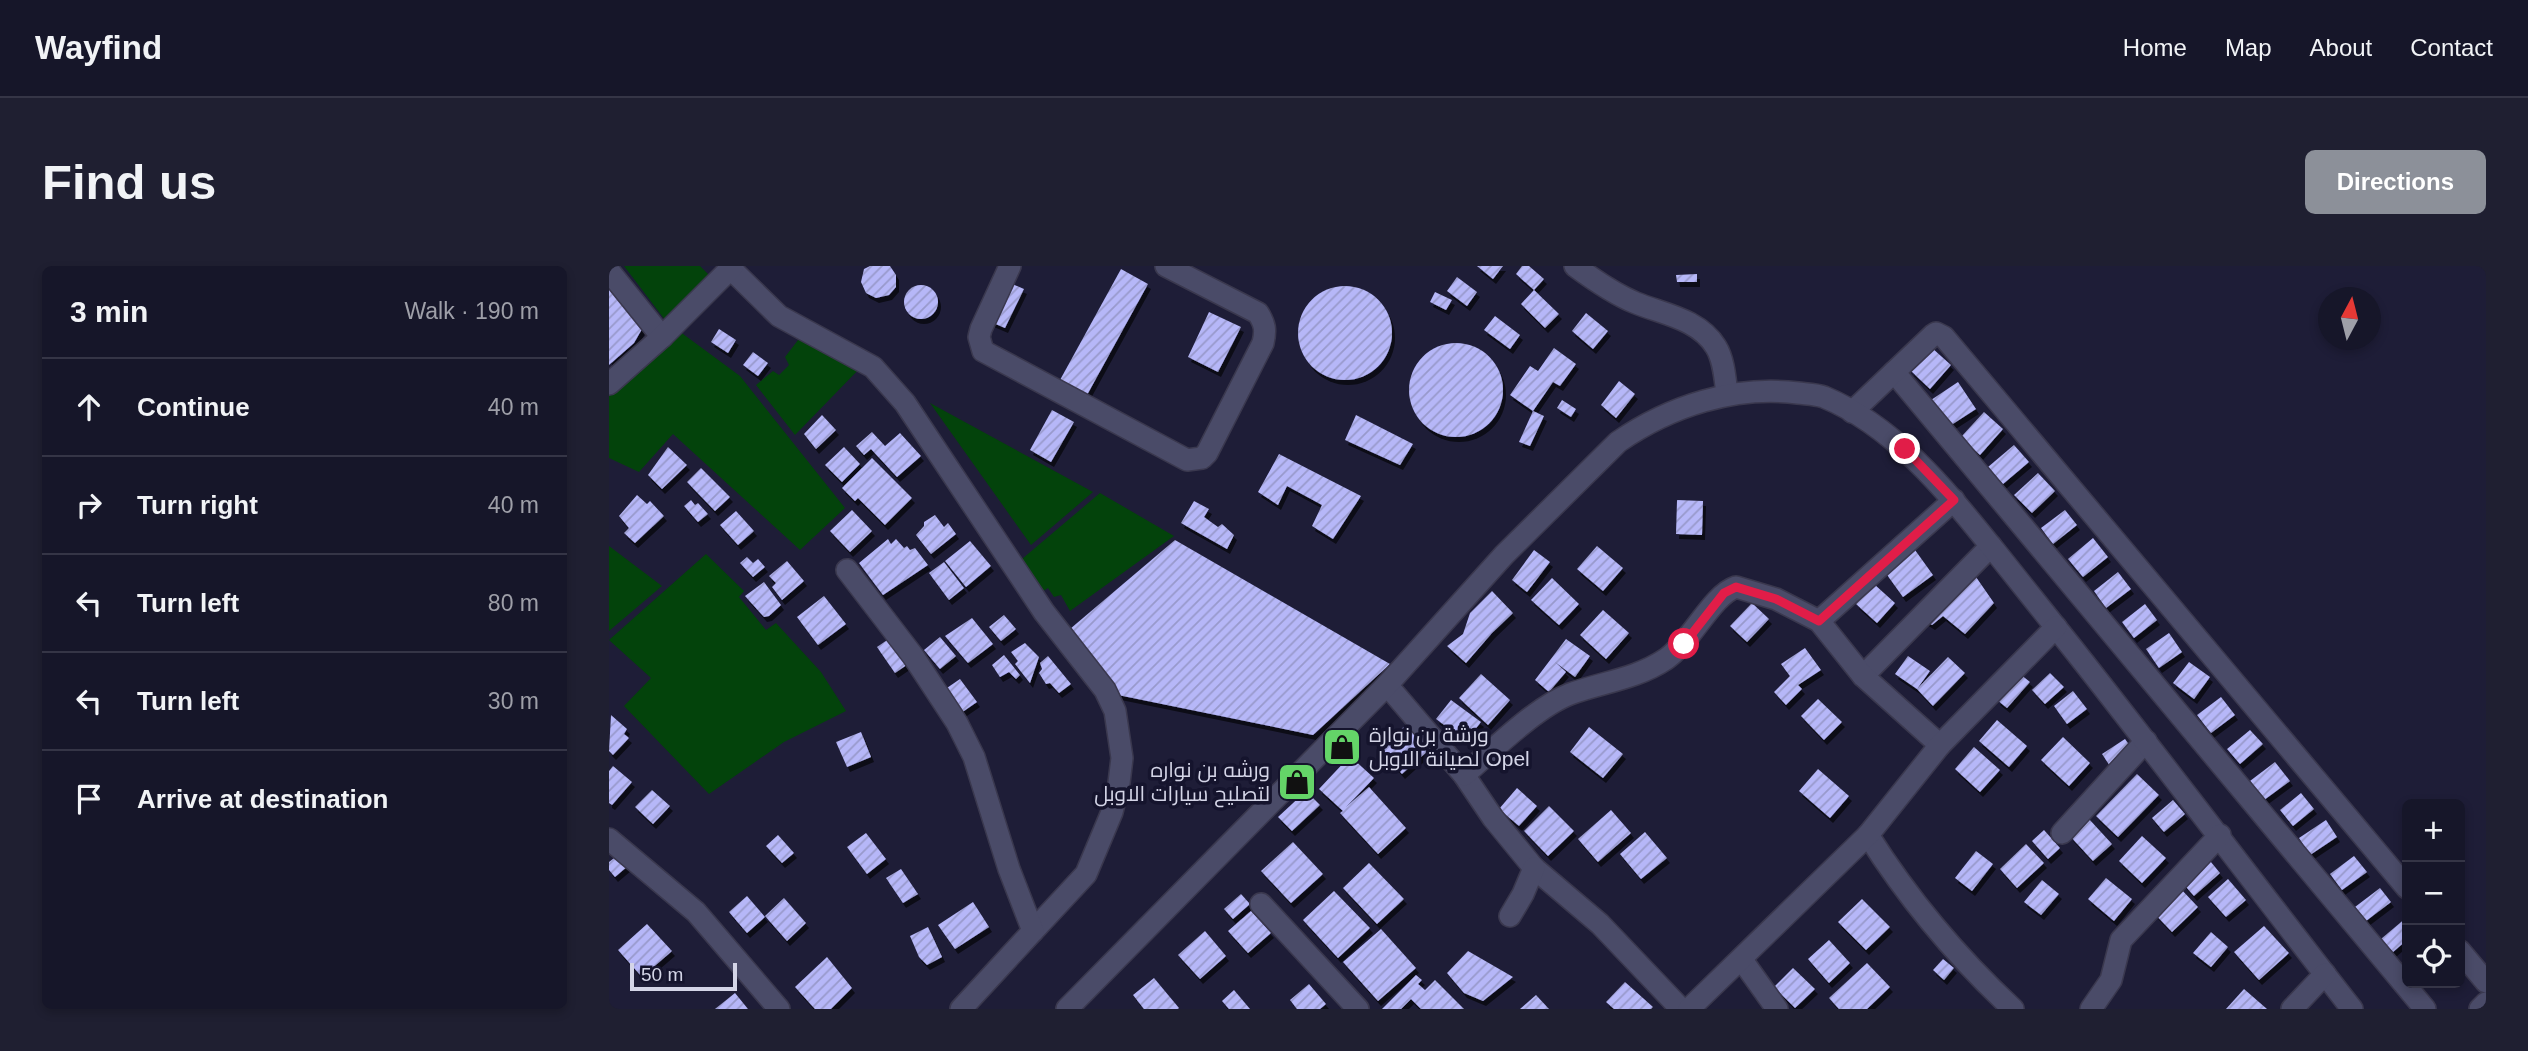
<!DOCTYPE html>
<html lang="en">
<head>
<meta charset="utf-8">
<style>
	:root { --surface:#161629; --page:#1f1f31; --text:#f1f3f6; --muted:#9e9fa8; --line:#353546; --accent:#8c9099 }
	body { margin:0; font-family:Helvetica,Cairo,sans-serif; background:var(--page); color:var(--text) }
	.controls { position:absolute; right:21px; bottom:21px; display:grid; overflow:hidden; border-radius:10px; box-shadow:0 4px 10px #0003 }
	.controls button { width:63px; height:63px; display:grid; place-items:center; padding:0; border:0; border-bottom:2px solid var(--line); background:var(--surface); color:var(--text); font:35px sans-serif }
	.compass { position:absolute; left:1709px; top:21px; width:63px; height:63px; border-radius:50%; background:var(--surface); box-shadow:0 4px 10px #0003; rotate:7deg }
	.scale { position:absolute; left:21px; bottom:18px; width:107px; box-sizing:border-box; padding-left:7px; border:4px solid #d4d5e7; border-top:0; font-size:19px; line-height:24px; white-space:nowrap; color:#d4d5e7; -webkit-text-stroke:5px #15142d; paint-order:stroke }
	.stop { position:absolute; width:21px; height:21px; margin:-16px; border:5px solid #e11d48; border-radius:50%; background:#fff }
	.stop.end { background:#e11d48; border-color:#fff; box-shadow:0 2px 7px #0008 }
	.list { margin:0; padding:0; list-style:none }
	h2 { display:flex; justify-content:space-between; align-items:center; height:91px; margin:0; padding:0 28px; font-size:30px }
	h2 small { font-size:23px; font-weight:400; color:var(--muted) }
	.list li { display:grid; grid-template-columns:46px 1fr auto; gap:21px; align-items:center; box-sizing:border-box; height:98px; padding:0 28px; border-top:2px solid var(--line) }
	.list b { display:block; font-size:26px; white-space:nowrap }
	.list em { font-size:23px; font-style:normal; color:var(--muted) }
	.icon { flex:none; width:38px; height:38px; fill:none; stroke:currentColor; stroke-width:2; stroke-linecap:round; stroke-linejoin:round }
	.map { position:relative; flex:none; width:1877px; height:743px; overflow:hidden; border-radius:10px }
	header { display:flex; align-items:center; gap:42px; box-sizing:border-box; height:98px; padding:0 35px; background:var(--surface); border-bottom:2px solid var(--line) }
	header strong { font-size:33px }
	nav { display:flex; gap:38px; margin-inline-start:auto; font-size:24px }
	.intro { display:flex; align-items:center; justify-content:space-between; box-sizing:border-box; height:168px; padding:0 42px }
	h1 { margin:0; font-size:49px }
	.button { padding:18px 32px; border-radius:10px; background:var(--accent); color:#fff; font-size:24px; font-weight:700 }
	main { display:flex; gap:42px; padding:0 42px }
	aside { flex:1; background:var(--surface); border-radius:10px; box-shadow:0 4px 10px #0003 }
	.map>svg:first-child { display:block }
	.grass { fill:#03430b }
	.building { fill:url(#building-hatch); filter:url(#shadow) }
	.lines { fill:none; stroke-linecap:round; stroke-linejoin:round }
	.minor-casing { stroke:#3a384e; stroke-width:24 }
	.minor { stroke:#4a4b68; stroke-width:21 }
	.route { stroke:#e11d48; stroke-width:9 }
	.labels { text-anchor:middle; stroke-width:7; stroke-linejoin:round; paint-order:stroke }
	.poi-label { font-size:21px; fill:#d4d5e7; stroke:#15142d; text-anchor:start }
</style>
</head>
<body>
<header>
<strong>Wayfind</strong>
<nav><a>Home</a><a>Map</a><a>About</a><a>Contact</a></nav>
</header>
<div class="intro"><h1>Find us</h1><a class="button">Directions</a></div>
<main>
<aside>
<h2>3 min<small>Walk · 190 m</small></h2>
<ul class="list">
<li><svg class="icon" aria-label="ahead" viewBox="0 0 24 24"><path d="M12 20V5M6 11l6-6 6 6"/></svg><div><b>Continue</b></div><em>40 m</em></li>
<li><svg class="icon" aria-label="right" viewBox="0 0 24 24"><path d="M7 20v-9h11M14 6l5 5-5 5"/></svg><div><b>Turn right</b></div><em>40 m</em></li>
<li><svg class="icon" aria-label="left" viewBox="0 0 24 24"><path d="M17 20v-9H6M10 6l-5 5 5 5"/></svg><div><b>Turn left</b></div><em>80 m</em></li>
<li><svg class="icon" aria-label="left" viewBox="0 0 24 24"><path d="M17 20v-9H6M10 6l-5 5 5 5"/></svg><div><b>Turn left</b></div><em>30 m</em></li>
<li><svg class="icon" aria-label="arrive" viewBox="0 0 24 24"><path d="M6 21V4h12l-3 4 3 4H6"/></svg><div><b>Arrive at destination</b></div></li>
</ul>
</aside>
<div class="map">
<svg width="1877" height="743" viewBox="0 0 1877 743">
	<defs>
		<pattern id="building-hatch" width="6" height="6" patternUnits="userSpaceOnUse" patternTransform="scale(1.75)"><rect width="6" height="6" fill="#b6b7f8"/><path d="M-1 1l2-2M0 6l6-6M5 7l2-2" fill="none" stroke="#9899cb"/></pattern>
		<filter id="shadow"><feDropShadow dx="3" dy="5" stdDeviation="0" flood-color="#0009"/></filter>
	</defs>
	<rect width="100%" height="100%" fill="#1e1d37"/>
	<g class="grass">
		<path d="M15,0H91L101,10L56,54Z"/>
		<path d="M70,65L131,110L236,242L191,284L64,168L30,206L0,192V129L8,117L35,101Z"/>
		<path d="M196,65L255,98L186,169L147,119L164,105L170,109L180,99L176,91Z"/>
		<path d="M321,137L484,226L422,279Z"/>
		<path d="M491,227L565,270L461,345L452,329L445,331L439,322L431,327L413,293Z"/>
		<path d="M0,280L53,320L0,365Z"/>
		<path d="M97,288L135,325L130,331L157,364L167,357L212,406L237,445L175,476L100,528L15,440L42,412L0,374Z"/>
	</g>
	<g class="building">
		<path d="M261,0H281L287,9V21L280,29L267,32L257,27L252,16L255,3Z"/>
		<path d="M868,0H894L884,13Z"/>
		<path d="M913,0H920L935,13L925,24L907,8Z"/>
		<path d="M512,3L539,18L478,129L451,114Z"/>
		<path d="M1088,8V16H1068L1067,9Z"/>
		<path d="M848,11L868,26L858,40L838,25Z"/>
		<path d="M401,17L415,23L396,62L382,56Z"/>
		<circle cx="312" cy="36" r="17"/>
		<path d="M0,20L33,63L25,77L0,99Z"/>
		<circle cx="736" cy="67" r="47"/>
		<path d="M925,24L950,48L936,62L912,38Z"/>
		<path d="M826,26L843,34L837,44L821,36Z"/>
		<path d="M600,46L632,61L609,106L579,91Z"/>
		<path d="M977,47L999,65L984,83L963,65Z"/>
		<path d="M886,50L911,69L901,83L875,64Z"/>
		<path d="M110,63L127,74L119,87L102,76Z"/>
		<circle cx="847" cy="124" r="47"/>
		<path d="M945,82L967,98L951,120L944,116L924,145L901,129L921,100L929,105Z"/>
		<path d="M1323,82L1342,99L1321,123L1302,105Z"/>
		<path d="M144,86L159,97L149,110L134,99Z"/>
		<path d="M1010,115L1026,128L1007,152L992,139Z"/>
		<path d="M1349,116L1367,143L1336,163L1319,136Z"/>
		<path d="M953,134L967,143L962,151L948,142Z"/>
		<path d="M443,144L465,156L442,196L421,184Z"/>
		<path d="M924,145L935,150L921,180L910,176Z"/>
		<path d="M1375,146L1394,163L1371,189L1352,171Z"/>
		<path d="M213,149L227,164L207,183L195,168Z"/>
		<path d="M747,149L804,178L791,199L736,174Z"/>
		<path d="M263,166L276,180L291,167L312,190L288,211L262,183L255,189L247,180Z"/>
		<path d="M1405,179L1420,196L1394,218L1379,201Z"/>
		<path d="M59,181L78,199L53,223L39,209Z"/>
		<path d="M235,181L251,198L233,216L216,199Z"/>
		<path d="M670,188L752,230L724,273L703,260L713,239L678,220L669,239L649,226Z"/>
		<path d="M263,192L303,232L276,259L249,232L246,235L233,222Z"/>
		<path d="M92,202L121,231L106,245L78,216Z"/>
		<path d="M1429,207L1446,225L1423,247L1405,229Z"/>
		<path d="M28,229L38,238L41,235L55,250L26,277L15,267L20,262L10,250Z"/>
		<path d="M82,234L86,239L89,237L99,248L89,256L75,240Z"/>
		<path d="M1068,234L1094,235L1093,269L1067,268Z"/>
		<path d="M585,235L600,243L595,251L609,261L613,258L625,269L618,283L572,257Z"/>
		<path d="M243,244L263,265L241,286L221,265Z"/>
		<path d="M1456,244L1468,259L1444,278L1432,262Z"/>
		<path d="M127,245L145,265L129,279L111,259Z"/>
		<path d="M326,249L335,261L339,257L347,268L322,288L307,269L315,260V256Z"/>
		<path d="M1484,272L1499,291L1474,311L1459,293Z"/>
		<path d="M279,273L282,278L287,273L295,282L298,280L301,284L306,282L319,299L274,329L250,297Z"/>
		<path d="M566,274L781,398L704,469L509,429L461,363Z"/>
		<path d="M361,275L382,300L357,321L336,295Z"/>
		<path d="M988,280L1014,302L994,325L968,303Z"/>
		<path d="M925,284L941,296L918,326L903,314Z"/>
		<path d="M1306,284L1324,309L1294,331L1276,306Z"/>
		<path d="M138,291L144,297L149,293L156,301L144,311L131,297Z"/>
		<path d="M178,295L195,315L173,334L163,321L167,317L160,310Z"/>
		<path d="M335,296L355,322L340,334L320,307Z"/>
		<path d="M1509,306L1522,323L1497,342L1485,325Z"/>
		<path d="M1367,311L1385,337L1356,368L1334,350L1323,359L1315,354L1336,333L1350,327Z"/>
		<path d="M943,312L970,338L950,359L922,334Z"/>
		<path d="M155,316L172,339L160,350L155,351L136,330Z"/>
		<path d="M1265,318L1286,337L1268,357L1247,338Z"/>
		<path d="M883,325L904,347L883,367L857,397L838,380L854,368L861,347Z"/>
		<path d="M215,330L237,358L209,379L188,351Z"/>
		<path d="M1143,337L1160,353L1138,376L1121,360Z"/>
		<path d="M1536,338L1548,354L1525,372L1513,356Z"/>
		<path d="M994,344L1020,367L997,393L971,369Z"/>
		<path d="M395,349L407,363L392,375L380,361Z"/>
		<path d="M363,352L384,378L359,397L336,370Z"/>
		<path d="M1560,367L1573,386L1550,402L1537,383Z"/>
		<path d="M284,370L302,396L286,407L268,381Z"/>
		<path d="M331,371L347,390L331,403L315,384Z"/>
		<path d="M957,373L981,390L966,411L946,396L957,406L940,426L926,414Z"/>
		<path d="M416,377L430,391L421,417L406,398L409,395L402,386Z"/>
		<path d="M1196,382L1212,404L1189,419L1193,423L1177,439L1165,426L1181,410L1172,398Z"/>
		<path d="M395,389L411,409L407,413L400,406L391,411L383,399Z"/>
		<path d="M439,390L462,418L450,427L441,417L437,418L430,407L433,403L431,397Z"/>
		<path d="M1299,390L1321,405L1308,423L1339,391L1356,407L1324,440L1308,423L1286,408Z"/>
		<path d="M1580,396L1601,411L1585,433L1564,417Z"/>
		<path d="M1441,407L1455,421L1436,438L1423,424Z"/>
		<path d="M872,408L901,434L879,459L850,432Z"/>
		<path d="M1411,408L1421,416L1398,442L1388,434Z"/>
		<path d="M351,413L368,436L352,447L335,424Z"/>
		<path d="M1464,425L1478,443L1458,458L1445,440Z"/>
		<path d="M1612,431L1626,449L1602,467L1588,449Z"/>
		<path d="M1209,433L1233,456L1215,474L1192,450Z"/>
		<path d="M842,434L872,456L857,475L827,453Z"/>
		<path d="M2,449L18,463L15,468L20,472L4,489L0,485Z"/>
		<path d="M1388,454L1418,480L1400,501L1370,475Z"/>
		<path d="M798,458L821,483L793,508L770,483Z"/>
		<path d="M980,461L1014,488L994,512L961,486Z"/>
		<path d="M1641,464L1654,478L1631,498L1618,483Z"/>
		<path d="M252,466L262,491L238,501L227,476Z"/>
		<path d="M1454,471L1481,497L1460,520L1432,494Z"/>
		<path d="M1516,473L1524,484L1501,500L1493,488Z"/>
		<path d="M1365,481L1391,504L1371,526L1346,503Z"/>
		<path d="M741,490L765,512L737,541L760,521L797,562L769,588L731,547L734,545L710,523Z"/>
		<path d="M1666,496L1681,515L1655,534L1641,515Z"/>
		<path d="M4,500L23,516L3,539L0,537V505Z"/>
		<path d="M1209,503L1240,530L1221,552L1190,525Z"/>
		<path d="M1528,508L1550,529L1509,571L1487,550Z"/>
		<path d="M908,522L928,540L910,560L890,543Z"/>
		<path d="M43,524L61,540L44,558L26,541Z"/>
		<path d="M697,525L711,539L683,565L669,551Z"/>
		<path d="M1692,527L1705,543L1684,560L1671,544Z"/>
		<path d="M1564,534L1576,548L1555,566L1543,552Z"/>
		<path d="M940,540L965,565L939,590L915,565Z"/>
		<path d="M1002,544L1022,567L989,596L969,573Z"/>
		<path d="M1480,553L1503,578L1484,595L1461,570Z"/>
		<path d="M1717,554L1728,571L1701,589L1690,572Z"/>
		<path d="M1435,564L1451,582L1439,593L1423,575Z"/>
		<path d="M1036,566L1058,592L1032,613L1011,588Z"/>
		<path d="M257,567L277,593L258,608L238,581Z"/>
		<path d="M169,569L185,587L173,597L157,580Z"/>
		<path d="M1533,570L1557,592L1533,617L1510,595Z"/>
		<path d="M684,576L714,608L682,637L652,605Z"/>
		<path d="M1417,578L1435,597L1408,622L1391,603Z"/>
		<path d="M1367,585L1384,598L1363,625L1346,612Z"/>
		<path d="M9,589L19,600L6,611L0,604V596Z"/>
		<path d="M1597,590L1611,607L1585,630L1571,614Z"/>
		<path d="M1745,590L1758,606L1733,624L1721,608Z"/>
		<path d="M760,597L795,633L768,658L734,622Z"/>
		<path d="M292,603L309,628L294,637L277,612Z"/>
		<path d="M1497,612L1523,633L1505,655L1479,633Z"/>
		<path d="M1619,613L1637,634L1617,651L1599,631Z"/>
		<path d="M1433,614L1450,628L1432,649L1415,636Z"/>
		<path d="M1570,621L1589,641L1563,666L1544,646Z"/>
		<path d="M1771,622L1782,636L1757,655L1746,641Z"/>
		<path d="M725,625L761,662L729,692L694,654Z"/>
		<path d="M632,628L641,638L624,653L615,643Z"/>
		<path d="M138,630L156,651L138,667L120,646Z"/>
		<path d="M175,632L197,657L178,675L156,650Z"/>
		<path d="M1253,633L1281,661L1257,684L1229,656Z"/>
		<path d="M364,636L380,661L346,683L329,659Z"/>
		<path d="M642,645L662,667L639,687L619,665Z"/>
		<path d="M1798,651V674L1784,686L1772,673Z"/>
		<path d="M38,658L63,685L33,711L9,684Z"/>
		<path d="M1655,660L1680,687L1650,714L1625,686Z"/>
		<path d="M319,661L333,691L318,699L310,691L301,670Z"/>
		<path d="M772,663L807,702L769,735L734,696Z"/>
		<path d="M596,665L617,690L591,713L569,689Z"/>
		<path d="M1602,666L1619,681L1602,701L1584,687Z"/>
		<path d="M1220,674L1241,697L1220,717L1199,693Z"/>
		<path d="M859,685L904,711L874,735L855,727L838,707Z"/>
		<path d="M218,691L243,722L222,743H206L186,721Z"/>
		<path d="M1334,693L1345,702L1335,714L1324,704Z"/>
		<path d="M1258,697L1281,721L1258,743H1230L1220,732Z"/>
		<path d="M1184,702L1206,723L1186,742L1165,721Z"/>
		<path d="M807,709L813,714L809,718L816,724L826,714L855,743H812L802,733L792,743H773Z"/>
		<path d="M545,712L570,742L569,743H535L524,729Z"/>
		<path d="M1016,716L1044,741L1042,743H1005L997,736Z"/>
		<path d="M700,718L717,738L711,743H688L681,734Z"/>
		<path d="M1635,723L1658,743H1617Z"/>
		<path d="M625,724L641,743H620L613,735Z"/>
		<path d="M126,727L139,743H106Z"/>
		<path d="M927,729L940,743H911Z"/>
	</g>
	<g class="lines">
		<defs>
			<g id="minor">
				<path d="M401,0L372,63L370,71L374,85L578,194L593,192L598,187L654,77C657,64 656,58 649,47L557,0"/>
				<path d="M966,0C985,14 1005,28 1027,37C1054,48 1090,53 1107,81C1115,94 1116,113 1118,128"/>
				<path d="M122,3L170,50L264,101L296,137L435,346L496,424L506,445L513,492L510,517L503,546L477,608L424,665"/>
				<path d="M0,5L53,71"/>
				<path d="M1285,106L1816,743"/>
				<path d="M0,118L53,71L124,0"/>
				<path d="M1243,146L1324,69L1327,67L1335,71L1798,622"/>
				<path d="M238,304L304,390L348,457L365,491L400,603L424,665L352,743"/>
				<path d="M1210,355L1345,234"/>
				<path d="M1254,410L1382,280"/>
				<path d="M778,419L855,509L884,552L925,602L991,658L1072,743"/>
				<path d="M855,509C884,484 927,441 961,428C994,416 1027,413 1057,393C1082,376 1103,329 1127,321L1167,333L1210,355L1254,410L1331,479"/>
				<path d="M1453,567L1537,475"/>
				<path d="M1259,569C1300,634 1348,691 1404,743"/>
				<path d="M0,573L87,646L170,743"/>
				<path d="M652,638L749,743"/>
				<path d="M901,650L914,628L925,602"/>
				<path d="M1851,685L1877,716"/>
				<path d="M1133,694L1168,743"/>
				<path d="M458,743L778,419L895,289L1009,176C1061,140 1126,119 1189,127C1197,128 1207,128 1215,131C1287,161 1338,226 1386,285C1412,318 1439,351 1465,384C1559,503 1650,624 1743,743"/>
				<path d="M1080,743L1259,569L1331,479L1447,361"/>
				<path d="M1482,743L1502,714L1512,674L1611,569"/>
				<path d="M1683,743L1716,708"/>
				<path d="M1871,743L1877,737"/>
			</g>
		</defs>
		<use href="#minor" class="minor-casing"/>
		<use href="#minor" class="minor"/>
	</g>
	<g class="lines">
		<path class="route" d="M1075,378L1115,327L1127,321L1167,333L1210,355L1345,234L1296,183"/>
	</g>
	<defs>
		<symbol id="shop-square" viewBox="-11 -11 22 22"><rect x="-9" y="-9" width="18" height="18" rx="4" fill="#64d468" stroke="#15142d"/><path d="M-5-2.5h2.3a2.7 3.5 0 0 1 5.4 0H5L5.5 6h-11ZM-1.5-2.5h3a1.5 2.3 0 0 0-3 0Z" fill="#111"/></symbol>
	</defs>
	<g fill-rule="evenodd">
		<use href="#shop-square" x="711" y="459" width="44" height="44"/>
		<use href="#shop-square" x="666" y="494" width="44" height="44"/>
	</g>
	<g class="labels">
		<g class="poi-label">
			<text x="760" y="476">ورشة بن نوارة<tspan x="760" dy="24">لصيانة الاوبل Opel</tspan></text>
			<text x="661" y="511" text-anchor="end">ورشه بن نواره<tspan x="661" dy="24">لتصليح سيارات الاوبل</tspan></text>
		</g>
	</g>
</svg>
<div class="controls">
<button>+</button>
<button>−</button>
<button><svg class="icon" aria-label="locate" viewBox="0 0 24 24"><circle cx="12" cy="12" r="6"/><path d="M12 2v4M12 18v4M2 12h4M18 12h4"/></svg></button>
</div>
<svg class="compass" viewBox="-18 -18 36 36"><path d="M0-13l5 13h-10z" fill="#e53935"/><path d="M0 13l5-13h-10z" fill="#9e9fa8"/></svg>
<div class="scale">50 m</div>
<div class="stop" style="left:1075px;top:378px"></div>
<div class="stop end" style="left:1296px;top:183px"></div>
</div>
</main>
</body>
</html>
